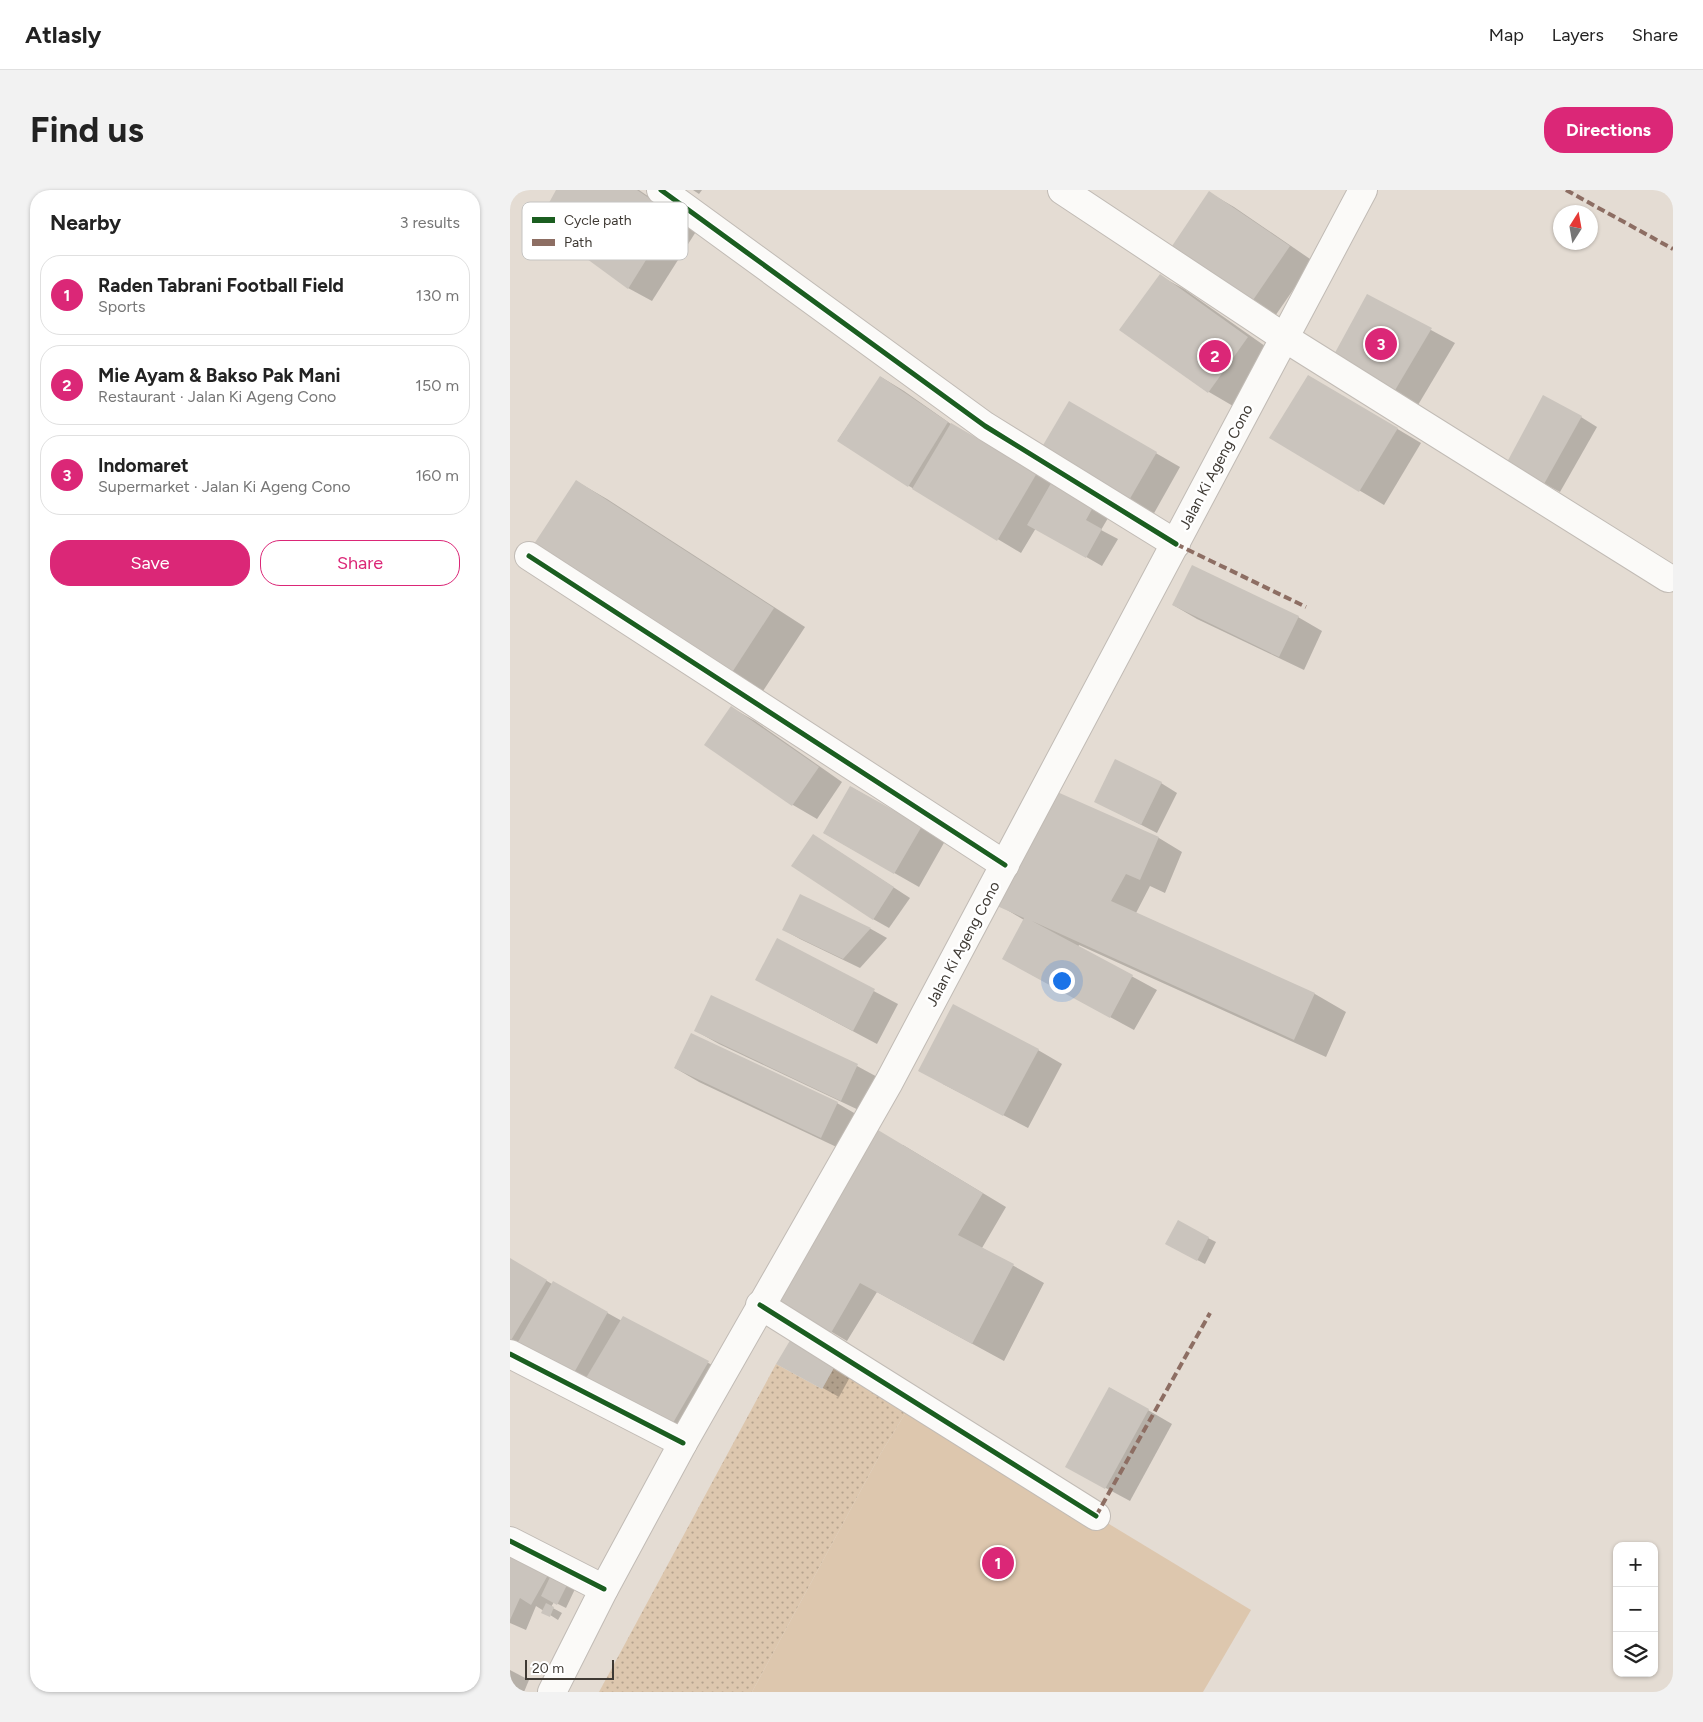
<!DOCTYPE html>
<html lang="en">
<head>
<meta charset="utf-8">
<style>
	:root { --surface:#fff; --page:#f2f2f2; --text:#222; --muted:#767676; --line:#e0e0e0; --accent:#db2777 }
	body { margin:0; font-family:Figtree,sans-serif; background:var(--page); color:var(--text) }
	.controls { position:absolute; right:15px; bottom:15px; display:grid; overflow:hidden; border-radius:10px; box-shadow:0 1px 4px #0004 }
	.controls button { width:45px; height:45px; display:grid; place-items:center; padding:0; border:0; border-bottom:1px solid var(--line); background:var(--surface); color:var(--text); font:25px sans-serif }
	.compass { position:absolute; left:1043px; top:15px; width:45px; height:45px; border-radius:50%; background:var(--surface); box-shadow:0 1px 4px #0004; rotate:11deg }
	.scale { position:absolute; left:15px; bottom:12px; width:89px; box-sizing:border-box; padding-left:5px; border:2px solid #3f3a34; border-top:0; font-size:14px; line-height:18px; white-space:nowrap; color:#3f3a34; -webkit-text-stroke:4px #fff; paint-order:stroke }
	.you { position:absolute; left:551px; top:790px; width:18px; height:18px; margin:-12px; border:4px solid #fff; border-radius:50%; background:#1a73e8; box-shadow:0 0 0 8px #1a73e833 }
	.badge { display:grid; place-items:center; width:32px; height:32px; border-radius:50%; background:var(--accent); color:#fff; font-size:16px; font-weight:700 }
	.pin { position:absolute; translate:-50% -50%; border:2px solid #fff; box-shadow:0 1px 5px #0006 }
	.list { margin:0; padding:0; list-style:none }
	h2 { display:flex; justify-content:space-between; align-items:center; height:65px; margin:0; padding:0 20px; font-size:21px }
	h2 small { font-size:16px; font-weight:400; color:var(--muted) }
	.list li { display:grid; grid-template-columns:32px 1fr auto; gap:15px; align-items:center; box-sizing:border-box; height:80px; margin:0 10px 10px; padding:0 10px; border:1px solid var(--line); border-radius:20px }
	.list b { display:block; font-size:19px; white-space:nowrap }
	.list p { margin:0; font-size:16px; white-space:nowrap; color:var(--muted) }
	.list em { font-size:16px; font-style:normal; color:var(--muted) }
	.actions { display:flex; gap:10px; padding:15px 20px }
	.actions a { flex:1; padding:11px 0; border:1px solid var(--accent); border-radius:20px; text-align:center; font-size:18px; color:var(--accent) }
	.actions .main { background:var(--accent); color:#fff }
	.icon { flex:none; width:28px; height:28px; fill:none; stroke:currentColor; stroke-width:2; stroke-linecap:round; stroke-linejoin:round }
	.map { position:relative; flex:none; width:1163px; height:1502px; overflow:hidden; border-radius:20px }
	header { display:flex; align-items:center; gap:30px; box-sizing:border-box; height:70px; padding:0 25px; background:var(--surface); border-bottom:1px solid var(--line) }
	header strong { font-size:24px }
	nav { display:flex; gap:28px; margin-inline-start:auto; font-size:18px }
	.intro { display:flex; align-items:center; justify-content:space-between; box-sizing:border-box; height:120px; padding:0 30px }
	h1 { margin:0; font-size:35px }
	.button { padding:12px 22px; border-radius:20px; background:var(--accent); color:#fff; font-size:18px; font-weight:700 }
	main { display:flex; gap:30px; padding:0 30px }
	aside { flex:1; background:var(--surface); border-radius:20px; box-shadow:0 1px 4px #0004 }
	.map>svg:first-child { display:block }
	.grass { fill:url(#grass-dots) }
	.green { fill:#ddc7ae }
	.shadow { fill:#0003 }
	.building { fill:#cac4bd }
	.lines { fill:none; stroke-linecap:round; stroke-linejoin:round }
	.minor-casing { stroke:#c1bbb5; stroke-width:30 }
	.major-casing { stroke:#c1bbb5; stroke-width:30 }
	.minor { stroke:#fbfaf8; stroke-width:28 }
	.major { stroke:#fbfaf8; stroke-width:28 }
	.quiet { stroke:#8d6e63; stroke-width:4; stroke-dasharray:8 4; stroke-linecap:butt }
	.cycleway-casing { stroke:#fff; stroke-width:8 }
	.cycleway { stroke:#1b5e20; stroke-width:5 }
	.labels { text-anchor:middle; stroke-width:5; stroke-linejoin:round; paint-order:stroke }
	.street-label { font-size:15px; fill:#3f3a34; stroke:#fff }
	.key { fill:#fff; stroke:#c5c4c2; stroke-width:1 }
	.key-label { font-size:14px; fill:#3f3a34 }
</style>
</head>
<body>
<header>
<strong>Atlasly</strong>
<nav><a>Map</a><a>Layers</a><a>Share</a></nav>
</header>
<div class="intro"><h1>Find us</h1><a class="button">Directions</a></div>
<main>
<aside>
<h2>Nearby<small>3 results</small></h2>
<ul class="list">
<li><span class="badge">1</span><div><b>Raden Tabrani Football Field</b><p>Sports</p></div><em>130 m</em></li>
<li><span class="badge">2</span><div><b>Mie Ayam &amp; Bakso Pak Mani</b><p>Restaurant · Jalan Ki Ageng Cono</p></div><em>150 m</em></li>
<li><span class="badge">3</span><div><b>Indomaret</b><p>Supermarket · Jalan Ki Ageng Cono</p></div><em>160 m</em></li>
</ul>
<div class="actions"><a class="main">Save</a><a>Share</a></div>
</aside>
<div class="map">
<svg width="1163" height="1502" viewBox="0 0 1163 1502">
	<defs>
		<pattern id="grass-dots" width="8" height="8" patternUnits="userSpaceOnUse" patternTransform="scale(1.25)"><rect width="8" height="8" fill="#ddc7ae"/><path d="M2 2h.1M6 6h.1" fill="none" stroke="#b5a38e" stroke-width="1.8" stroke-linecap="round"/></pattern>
	</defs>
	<rect width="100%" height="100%" fill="#e4dcd3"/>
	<path class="grass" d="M330,1167L401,1214L371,1263L242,1502H89L266,1174L312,1199Z"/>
	<path class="green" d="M401,1214L741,1420L693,1502H242L371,1263Z"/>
	<g class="shadow">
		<path d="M48,0H129L187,40L142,111L118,98Z"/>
		<path d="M183,0H192L189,4Z"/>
		<path d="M700,3L724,17L803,71L763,129L739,115Z"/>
		<path d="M650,86L674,99L762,161L723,216L699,202Z"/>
		<path d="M858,106L945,153L905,220L881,206Z"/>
		<path d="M371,187L394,201L448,239L601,323L591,340L608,349L592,376L526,338L511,363L399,296L328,250Z"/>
		<path d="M822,200L911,253L874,315L761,248Z"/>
		<path d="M559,213L670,277L643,325L531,261Z"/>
		<path d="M1071,227L1087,237L1050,302L1014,283Z"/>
		<path d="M66,291L97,309L295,437L253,501L222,483Z"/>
		<path d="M663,415L788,427L812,441L794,480L687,429Z"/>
		<path d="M222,518L245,531L332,592L307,629L283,615Z"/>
		<path d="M651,593L667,603L647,643L585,611Z"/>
		<path d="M341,597L435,651L409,697L314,643Z"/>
		<path d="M545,603L649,648L672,662L655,703L640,696L626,723L805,804L836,822L816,867L569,755L568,757L647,800L624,840L517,782L514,730L489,715Z"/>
		<path d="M303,645L400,708L379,738L363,729Z"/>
		<path d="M290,706L361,739L377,748L350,778L290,749L274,740Z"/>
		<path d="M268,750L388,814L367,854L271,803Z"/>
		<path d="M201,807L347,876L371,889L355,923L209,854L186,841Z"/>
		<path d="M528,860L552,874L518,938L433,894Z"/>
		<path d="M165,878L327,913L351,927L335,961L189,892Z"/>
		<path d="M393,955L496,1017L472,1058L534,1093L494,1171L367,1102L337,1151L271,1112Z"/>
		<path d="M698,1048L706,1052L695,1074L664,1058Z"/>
		<path d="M0,1069L42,1094L43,1093L112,1131L113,1128L223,1186L184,1251L0,1158Z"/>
		<path d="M268,1173L345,1178L329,1207Z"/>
		<path d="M600,1198L662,1234L620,1311L581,1290Z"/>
		<path d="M0,1366L41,1388L65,1399L56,1418L44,1412L41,1417L52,1423L48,1430L26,1416L16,1440L0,1433Z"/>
		<path d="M0,1480L19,1490L14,1502H0Z"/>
	</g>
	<g class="building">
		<path d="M46,0H127L164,25L118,99L28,33Z"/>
		<path d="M699,1L780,56L739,116L658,62Z"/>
		<path d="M650,84L738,147L698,203L609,140Z"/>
		<path d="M857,104L922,138L881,207L821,170Z"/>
		<path d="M798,185L888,238L849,302L759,248Z"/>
		<path d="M370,186L438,232L398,297L327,251Z"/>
		<path d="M1033,205L1072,226L1034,294L996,274Z"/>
		<path d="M559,211L647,262L618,312L529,262Z"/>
		<path d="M441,233L527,283L487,351L402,299Z"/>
		<path d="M544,288L586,312L576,330L592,339L576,368L517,335Z"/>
		<path d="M66,290L264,418L221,484L22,357Z"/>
		<path d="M682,375L789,426L769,467L662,415Z"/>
		<path d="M221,516L309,577L282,616L194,555Z"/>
		<path d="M605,569L652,592L631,635L584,612Z"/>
		<path d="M340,596L412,636L384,684L313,643Z"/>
		<path d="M545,601L649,647L630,690L616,684L601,711L805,803L784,850L522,731L623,785L600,828L492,769L514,728L487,716Z"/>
		<path d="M303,644L384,697L363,730L281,676Z"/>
		<path d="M290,704L361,738L333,769L272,740Z"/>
		<path d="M267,748L365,799L343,841L245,790Z"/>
		<path d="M201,805L348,874L331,911L184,841Z"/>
		<path d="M443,814L529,859L493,926L408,881Z"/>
		<path d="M181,843L328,912L311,948L164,878Z"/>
		<path d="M368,940L473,1003L448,1045L504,1074L462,1154L350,1093L321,1143L269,1113L343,981Z"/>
		<path d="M668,1030L699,1047L687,1071L655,1054Z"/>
		<path d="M0,1068L37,1090L0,1152Z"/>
		<path d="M43,1091L98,1122L60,1190L4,1159Z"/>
		<path d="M113,1126L199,1171L160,1238L73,1193Z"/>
		<path d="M285,1142L330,1167L312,1199L266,1174Z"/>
		<path d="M599,1197L639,1219L595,1299L555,1277Z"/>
		<path d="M0,1364L38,1385L21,1415L10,1408L0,1430Z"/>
		<path d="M41,1385L58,1393L47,1415L31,1406Z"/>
		<path d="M36,1413L44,1417L40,1427L31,1423Z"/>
	</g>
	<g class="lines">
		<defs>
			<g id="minor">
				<path d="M151,0L475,236L666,354"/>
				<path d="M552,0L775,148L1158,388"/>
				<path d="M19,366L495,675"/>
				<path d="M250,1115L586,1326"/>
				<path d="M0,1164L173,1253"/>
				<path d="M0,1351L94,1399"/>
			</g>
			<path id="major" d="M42,1502L94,1399L173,1253L379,892L853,0"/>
		</defs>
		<use href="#minor" class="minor-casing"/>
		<use href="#major" class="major-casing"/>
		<use href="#minor" class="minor"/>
		<use href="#major" class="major"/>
		<g class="quiet">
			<path d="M1056,0L1163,59"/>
			<path d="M666,354L796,417"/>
			<path d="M586,1326L700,1123"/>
		</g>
		<defs>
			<g id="cycleway">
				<path d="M151,0L475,236L666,354"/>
				<path d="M19,366L495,675"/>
				<path d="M250,1115L586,1326"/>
				<path d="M0,1164L173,1253"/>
				<path d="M0,1351L94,1399"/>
			</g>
		</defs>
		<use href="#cycleway" class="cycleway-casing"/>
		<use href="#cycleway" class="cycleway"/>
	</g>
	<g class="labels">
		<g class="street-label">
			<text transform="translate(706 277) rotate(-62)" y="5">Jalan Ki Ageng Cono</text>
			<text transform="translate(453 754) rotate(-62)" y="5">Jalan Ki Ageng Cono</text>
		</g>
	</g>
	<rect x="12" y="12" width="166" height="58" rx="8" class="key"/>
	<rect x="22" y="27" width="23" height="6" fill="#1b5e20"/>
	<rect x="22" y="49" width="23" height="7" fill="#8d6e63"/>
	<g class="key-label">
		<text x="54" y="35">Cycle path</text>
		<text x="54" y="57">Path</text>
	</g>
</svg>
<div class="controls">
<button>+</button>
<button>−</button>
<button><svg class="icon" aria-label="layers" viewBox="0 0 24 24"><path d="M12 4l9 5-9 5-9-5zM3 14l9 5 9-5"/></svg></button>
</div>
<svg class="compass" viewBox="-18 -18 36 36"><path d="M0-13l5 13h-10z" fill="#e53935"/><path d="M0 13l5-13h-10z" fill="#767676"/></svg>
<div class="scale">20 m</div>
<div class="you"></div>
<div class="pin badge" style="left:488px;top:1373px">1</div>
<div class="pin badge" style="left:705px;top:166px">2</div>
<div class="pin badge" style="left:871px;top:154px">3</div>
</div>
</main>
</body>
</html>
